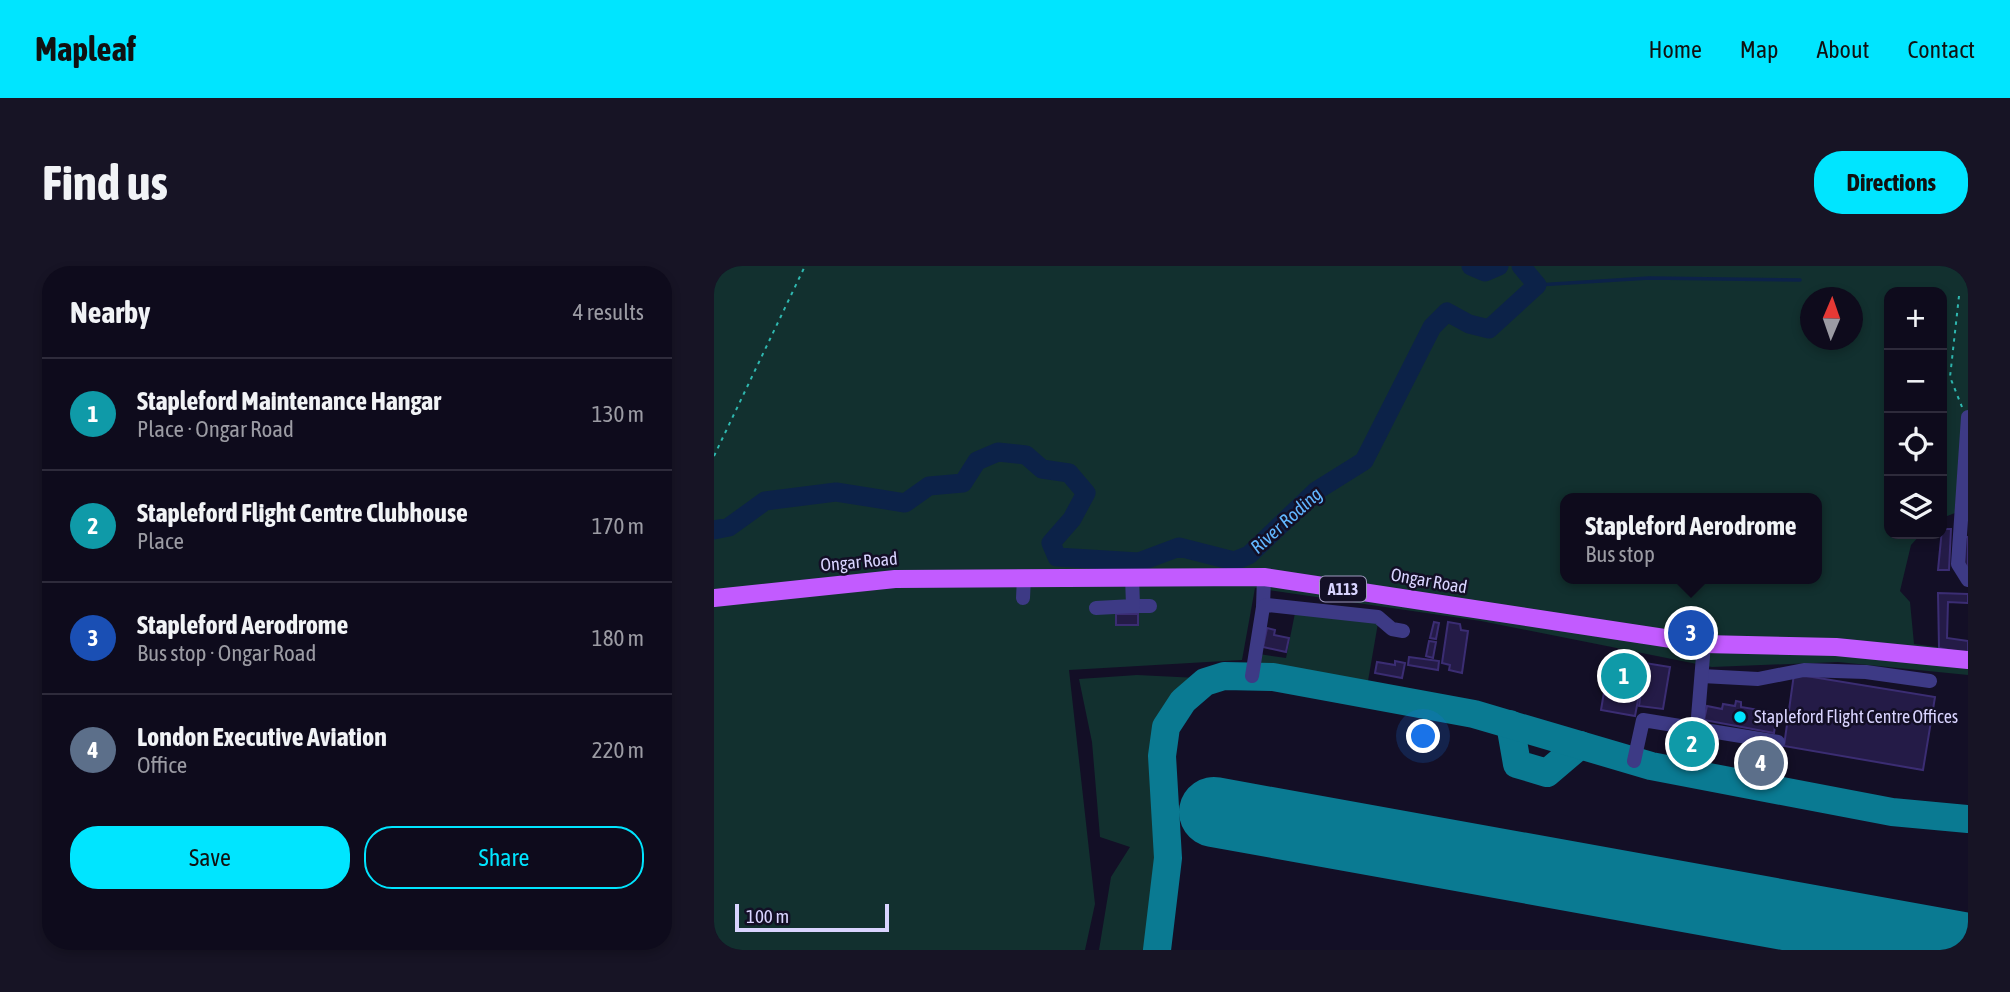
<!DOCTYPE html>
<html lang="en">
<head>
<meta charset="utf-8">
<style>
	:root { --surface:#0e0b1c; --page:#171425; --text:#f1f3f6; --muted:#9b9ba3; --line:#2e2b3b; --accent:#00e5ff }
	body { margin:0; font-family:"Asap Condensed",sans-serif; background:var(--page); color:var(--text) }
	.controls { position:absolute; right:21px; top:21px; display:grid; overflow:hidden; border-radius:14px; box-shadow:0 4px 10px #0003 }
	.controls button { width:63px; height:63px; display:grid; place-items:center; padding:0; border:0; border-bottom:2px solid var(--line); background:var(--surface); color:var(--text); font:35px sans-serif }
	.compass { position:absolute; left:1086px; top:21px; width:63px; height:63px; border-radius:50%; background:var(--surface); box-shadow:0 4px 10px #0003; rotate:2deg }
	.scale { position:absolute; left:21px; bottom:18px; width:154px; box-sizing:border-box; padding-left:7px; border:4px solid #d9d4ff; border-top:0; font-size:19px; line-height:24px; white-space:nowrap; color:#d9d4ff; -webkit-text-stroke:5px #130f26; paint-order:stroke }
	.you { position:absolute; left:710px; top:471px; width:24px; height:24px; margin:-18px; border:5px solid #fff; border-radius:50%; background:#1a73e8; box-shadow:0 0 0 10px #1a73e833 }
	.badge { display:grid; place-items:center; width:46px; height:46px; border-radius:50%; background:var(--accent); color:#fff; font-size:23px; font-weight:700 }
	.pin { position:absolute; translate:-50% -50%; border:4px solid #fff; box-shadow:0 2px 7px #0006 }
	.popup { position:absolute; left:846px; top:227px; width:262px; height:91px; box-sizing:border-box; display:grid; place-content:center; border-radius:14px; background:var(--surface); filter:drop-shadow(0 2px 5px #0005); font-size:23px; white-space:nowrap; color:var(--muted) }
	.popup b { font-size:26px; color:var(--text) }
	.popup::after { content:''; position:absolute; left:50%; top:100%; margin-left:-14px; border:14px solid transparent; border-top-color:var(--surface) }
	.list { margin:0; padding:0; list-style:none }
	h2 { display:flex; justify-content:space-between; align-items:center; height:91px; margin:0; padding:0 28px; font-size:30px }
	h2 small { font-size:23px; font-weight:400; color:var(--muted) }
	.list li { display:grid; grid-template-columns:46px 1fr auto; gap:21px; align-items:center; box-sizing:border-box; height:112px; padding:0 28px; border-top:2px solid var(--line) }
	.list b { display:block; font-size:26px; white-space:nowrap }
	.list p { margin:0; font-size:23px; white-space:nowrap; color:var(--muted) }
	.list em { font-size:23px; font-style:normal; color:var(--muted) }
	.actions { display:flex; gap:14px; padding:21px 28px }
	.actions a { flex:1; padding:16px 0; border:2px solid var(--accent); border-radius:28px; text-align:center; font-size:24px; color:var(--accent) }
	.actions .main { background:var(--accent); color:#111 }
	.icon { flex:none; width:38px; height:38px; fill:none; stroke:currentColor; stroke-width:2; stroke-linecap:round; stroke-linejoin:round }
	.map { position:relative; flex:none; width:1254px; height:684px; overflow:hidden; border-radius:28px }
	header { display:flex; align-items:center; gap:42px; box-sizing:border-box; height:98px; padding:0 35px; background:var(--accent); color:#111 }
	header strong { font-size:33px }
	nav { display:flex; gap:38px; margin-inline-start:auto; font-size:24px }
	.intro { display:flex; align-items:center; justify-content:space-between; box-sizing:border-box; height:168px; padding:0 42px }
	h1 { margin:0; font-size:49px }
	.button { padding:18px 32px; border-radius:28px; background:var(--accent); color:#111; font-size:24px; font-weight:700 }
	main { display:flex; gap:42px; padding:0 42px }
	aside { flex:1; background:var(--surface); border-radius:28px; box-shadow:0 4px 10px #0003 }
	.map>svg:first-child { display:block }
	.green { fill:#12302f; fill-rule:evenodd }
	.lines { fill:none; stroke-linecap:round; stroke-linejoin:round }
	.stream { stroke:#0c2248; stroke-width:3.5 }
	.river { stroke:#0c2248; stroke-width:19 }
	.taxiway { stroke:#0a7a92; stroke-width:28 }
	.runway { stroke:#0a7a92; stroke-width:70 }
	.building { fill:#241b47; stroke:#3b2d73; stroke-width:2 }
	.path { stroke:#2fb8b0; stroke-width:2; stroke-dasharray:3.5 5; stroke-linecap:butt }
	.minor { stroke:#3d3a85; stroke-width:14 }
	.major { stroke:#c25bff; stroke-width:18 }
	.poi-dot { fill:#00e5ff; stroke:#130f26; stroke-width:2.5 }
	.labels { text-anchor:middle; stroke-width:5; stroke-linejoin:round; paint-order:stroke }
	.shield { fill:#130f26; stroke:#9e99be; stroke-width:2 }
	.shield-label { font-size:16px; font-weight:bold; fill:#d9d4ff }
	.street-label { font-size:18px; fill:#d9d4ff; stroke:#130f26 }
	.poi-label { font-size:18px; fill:#d9d4ff; stroke:#130f26; text-anchor:start }
	.water-label { font-size:19px; font-style:italic; fill:#62b6ff; stroke:#130f26 }
</style>
</head>
<body>
<header>
<strong>Mapleaf</strong>
<nav><a>Home</a><a>Map</a><a>About</a><a>Contact</a></nav>
</header>
<div class="intro"><h1>Find us</h1><a class="button">Directions</a></div>
<main>
<aside>
<h2>Nearby<small>4 results</small></h2>
<ul class="list">
<li><span class="badge" style="background:#0f9aa8">1</span><div><b>Stapleford Maintenance Hangar</b><p>Place · Ongar Road</p></div><em>130 m</em></li>
<li><span class="badge" style="background:#0f9aa8">2</span><div><b>Stapleford Flight Centre Clubhouse</b><p>Place</p></div><em>170 m</em></li>
<li><span class="badge" style="background:#1a4fb4">3</span><div><b>Stapleford Aerodrome</b><p>Bus stop · Ongar Road</p></div><em>180 m</em></li>
<li><span class="badge" style="background:#5c6f8a">4</span><div><b>London Executive Aviation</b><p>Office</p></div><em>220 m</em></li>
</ul>
<div class="actions"><a class="main">Save</a><a>Share</a></div>
</aside>
<div class="map">
<svg width="1254" height="684" viewBox="0 0 1254 684">
	<rect width="100%" height="100%" fill="#130f26"/>
	<g class="green">
		<path d="M0,0H1254V242L1228,252V26H1175V268H1207L1197,279L1186,325L1196,336L1200,378L1254,385V409L1124,396L998,401L767,355L541,322L528,394L355,404L381,638L371,684H0ZM1097,32H1139V74H1097ZM851,232H1103V313H851Z"/>
		<path d="M581,347L664,357L654,415L544,397L545,388L572,392Z"/>
		<path d="M423,409L484,412L457,432L443,457L438,538L444,624L435,684H385L397,611L416,581L386,571L378,476L365,413Z"/>
	</g>
	<g class="lines">
		<path class="stream" d="M823,19L935,12L1086,14"/>
		<g class="river">
			<path d="M757,0L771,6L785,0"/>
			<path d="M0,264L15,261L51,235L122,226L191,237L215,220L249,217L263,195L284,186L312,189L328,203L355,207L372,227L358,253L337,277L343,291L425,296L465,281L520,295L535,289L602,225L650,195L718,61L733,46L755,58L775,63L823,19L807,0"/>
		</g>
		<g class="taxiway">
			<path d="M796,458L803,498L833,507L866,479"/>
			<path d="M443,684L454,592L448,490L452,461L469,435L491,416L510,410L559,411L760,448L937,500L1178,546L1254,553"/>
		</g>
		<path class="runway" d="M500,546L1254,682"/>
	</g>
	<g class="building">
		<path d="M1228,263H1237L1235,304H1224Z"/>
		<path d="M1251,271H1254V302H1250Z"/>
		<path d="M1224,327L1254,328V337L1234,336L1233,372L1254,375V388L1225,382Z"/>
		<rect x="402" y="348" width="22" height="11"/>
		<path d="M720,356L725,357L722,373L716,372Z"/>
		<path d="M734,356L746,358L747,364L754,365L748,407L735,404L736,399L728,397Z"/>
		<path d="M553,362L561,364L560,369L575,372L572,386L549,381Z"/>
		<path d="M715,375L722,376L719,392L712,390Z"/>
		<path d="M695,391L725,395L724,404L694,399Z"/>
		<path d="M896,391L931,397L921,450L887,444Z"/>
		<path d="M681,395L691,397L688,412L661,407L663,396L681,399Z"/>
		<path d="M931,397L956,401L949,443L925,440Z"/>
		<path d="M1080,408L1221,431L1209,504L1070,480Z"/>
		<path d="M1022,435L1027,436V441L1063,447L1060,467L990,454L993,440L1008,443L1009,438L1021,440Z"/>
		<path d="M962,469L997,474L995,488L960,483Z"/>
		<path d="M1035,487L1062,491L1060,507L1032,502Z"/>
	</g>
	<g class="lines">
		<g class="path">
			<path d="M1245,30L1236,111L1248,141"/>
			<path d="M0,190L91,0"/>
		</g>
		<g class="minor">
			<path d="M1254,151L1244,298L1254,314"/>
			<path d="M309,332L310,311"/>
			<path d="M419,340H436"/>
			<path d="M549,341L550,311"/>
			<path d="M382,342L419,340L418,310"/>
			<path d="M538,410L549,341L553,339L664,351L678,363L689,365"/>
			<path d="M988,410L1044,413L1090,404L1152,406L1216,415"/>
			<path d="M983,463L990,378"/>
			<path d="M920,495L929,454L1064,476"/>
		</g>
		<path class="major" d="M0,332L181,313L550,311L990,378L1122,381L1254,394"/>
	</g>
	<circle class="poi-dot" cx="1026" cy="451" r="7"/>
	<g class="labels">
		<rect class="shield" x="606" y="310.5" width="46" height="25" rx="5"/>
		<g class="shield-label">
			<text x="629" y="329">A113</text>
		</g>
		<g class="street-label">
			<text transform="translate(145 296) rotate(-5)" y="6">Ongar Road</text>
			<text transform="translate(715 315) rotate(10)" y="6">Ongar Road</text>
		</g>
		<g class="poi-label">
			<text x="1040" y="457">Stapleford Flight Centre Offices</text>
		</g>
		<g class="water-label">
			<text transform="translate(572 254) rotate(-42)" y="7">River Roding</text>
		</g>
	</g>
</svg>
<div class="controls">
<button>+</button>
<button>−</button>
<button><svg class="icon" aria-label="locate" viewBox="0 0 24 24"><circle cx="12" cy="12" r="6"/><path d="M12 2v4M12 18v4M2 12h4M18 12h4"/></svg></button>
<button><svg class="icon" aria-label="layers" viewBox="0 0 24 24"><path d="M12 4l9 5-9 5-9-5zM3 14l9 5 9-5"/></svg></button>
</div>
<svg class="compass" viewBox="-18 -18 36 36"><path d="M0-13l5 13h-10z" fill="#e53935"/><path d="M0 13l5-13h-10z" fill="#9b9ba3"/></svg>
<div class="scale">100 m</div>
<div class="you"></div>
<div class="pin badge" style="left:910px;top:410px;background:#0f9aa8">1</div>
<div class="pin badge" style="left:978px;top:478px;background:#0f9aa8">2</div>
<div class="pin badge" style="left:977px;top:367px;background:#1a4fb4">3</div>
<div class="popup"><b>Stapleford Aerodrome</b>Bus stop</div>
<div class="pin badge" style="left:1047px;top:497px;background:#5c6f8a">4</div>
</div>
</main>
</body>
</html>
